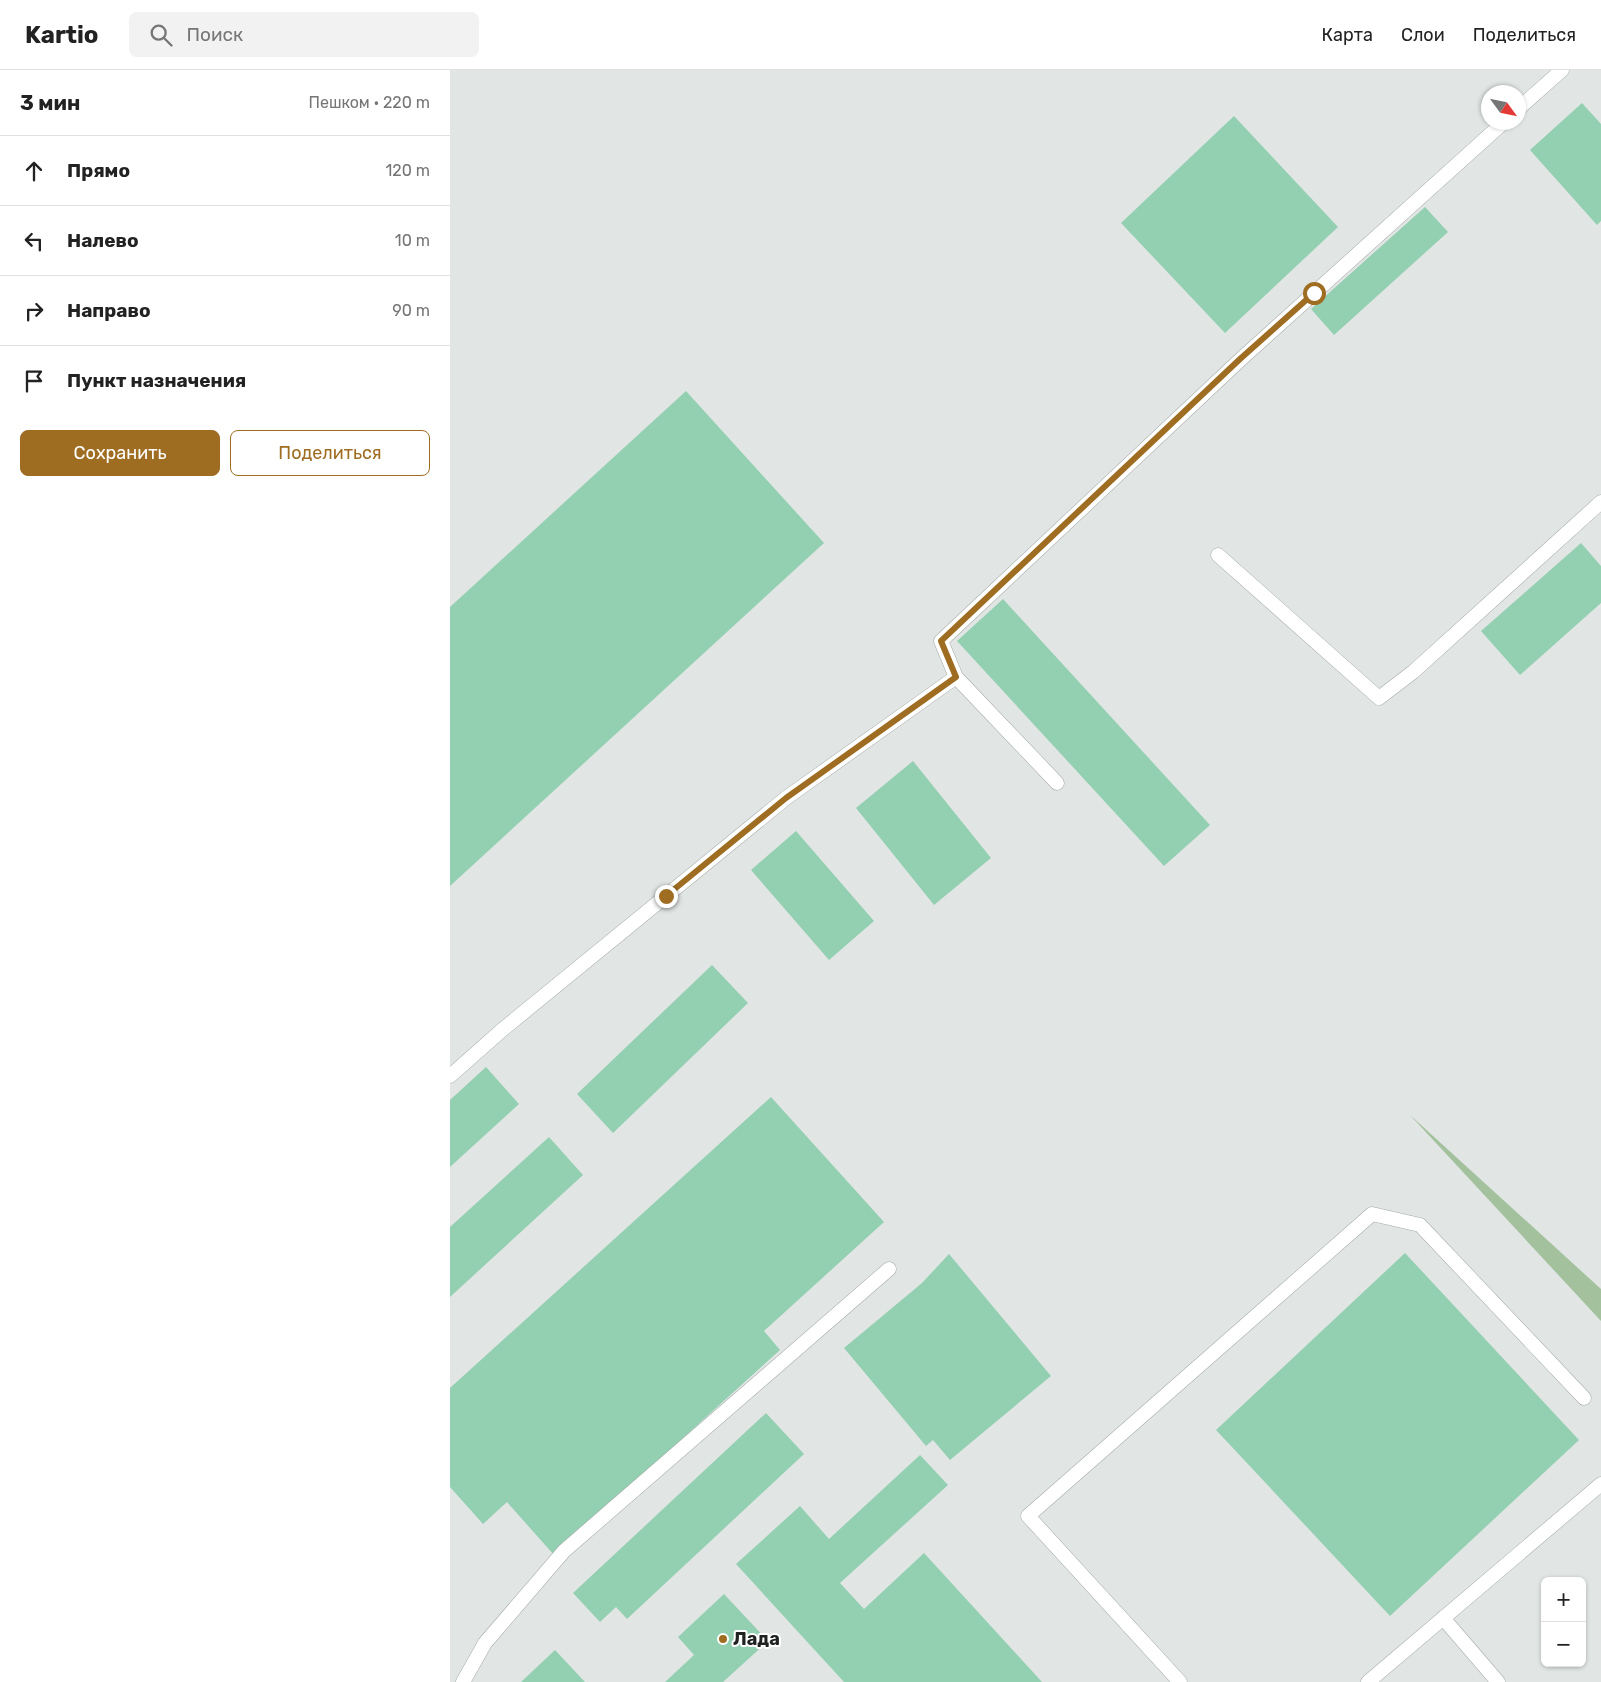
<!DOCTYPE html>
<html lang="ru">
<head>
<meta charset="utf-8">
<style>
	:root { --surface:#fff; --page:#f2f2f2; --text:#222; --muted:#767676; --line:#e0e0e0; --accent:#9f6d22 }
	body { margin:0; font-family:Rubik,sans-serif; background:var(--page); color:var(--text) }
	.controls { position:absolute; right:15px; bottom:15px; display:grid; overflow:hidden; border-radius:8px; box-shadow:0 1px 4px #0004 }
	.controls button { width:45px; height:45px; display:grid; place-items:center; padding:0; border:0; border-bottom:1px solid var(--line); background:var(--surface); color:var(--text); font:25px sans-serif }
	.compass { position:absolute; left:1031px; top:15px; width:45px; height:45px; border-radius:50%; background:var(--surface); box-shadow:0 1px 4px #0004; rotate:123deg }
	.stop { position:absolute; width:15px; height:15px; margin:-11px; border:4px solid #9f6d22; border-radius:50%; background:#fff }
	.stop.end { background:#9f6d22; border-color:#fff; box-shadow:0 1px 5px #0008 }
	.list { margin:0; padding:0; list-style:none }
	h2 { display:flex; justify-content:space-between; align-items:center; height:65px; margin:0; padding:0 20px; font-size:21px }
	h2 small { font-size:16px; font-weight:400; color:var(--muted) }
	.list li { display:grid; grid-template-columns:32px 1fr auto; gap:15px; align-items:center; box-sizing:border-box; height:70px; padding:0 20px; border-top:1px solid var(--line) }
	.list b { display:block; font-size:19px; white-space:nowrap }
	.list em { font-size:16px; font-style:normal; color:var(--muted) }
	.actions { display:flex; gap:10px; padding:15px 20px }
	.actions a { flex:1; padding:11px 0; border:1px solid var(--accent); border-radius:8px; text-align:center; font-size:18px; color:var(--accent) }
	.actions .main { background:var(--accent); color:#fff }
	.icon { flex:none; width:28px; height:28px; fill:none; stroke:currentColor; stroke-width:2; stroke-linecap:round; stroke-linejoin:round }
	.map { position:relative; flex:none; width:1151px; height:1612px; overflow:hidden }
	header { display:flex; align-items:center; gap:30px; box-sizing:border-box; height:70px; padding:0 25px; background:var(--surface); border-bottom:1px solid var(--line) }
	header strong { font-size:24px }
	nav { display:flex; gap:28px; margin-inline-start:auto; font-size:18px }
	.search { width:350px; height:45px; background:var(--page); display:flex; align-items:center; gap:12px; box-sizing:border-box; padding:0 18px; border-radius:8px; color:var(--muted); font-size:19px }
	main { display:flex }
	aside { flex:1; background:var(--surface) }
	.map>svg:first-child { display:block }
	.green { fill:#a3c19d }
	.building { fill:#93cfb1 }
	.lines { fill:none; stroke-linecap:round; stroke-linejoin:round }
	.service-casing { stroke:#a5aaa9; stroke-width:15 }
	.service { stroke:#fff; stroke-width:14 }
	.route { stroke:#9f6d22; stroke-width:6 }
	.poi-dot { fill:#9f6d22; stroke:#fff; stroke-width:2 }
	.labels { text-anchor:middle; stroke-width:4; stroke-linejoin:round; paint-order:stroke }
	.poi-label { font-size:18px; font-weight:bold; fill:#202221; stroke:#fff; text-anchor:start }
</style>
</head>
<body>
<header>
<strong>Kartio</strong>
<div class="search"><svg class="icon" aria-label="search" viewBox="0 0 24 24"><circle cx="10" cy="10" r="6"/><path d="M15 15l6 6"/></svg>Поиск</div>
<nav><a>Карта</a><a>Слои</a><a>Поделиться</a></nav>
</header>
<main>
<aside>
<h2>3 мин<small>Пешком · 220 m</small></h2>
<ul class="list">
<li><svg class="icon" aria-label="ahead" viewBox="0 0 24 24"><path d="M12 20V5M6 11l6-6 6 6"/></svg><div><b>Прямо</b></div><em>120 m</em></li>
<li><svg class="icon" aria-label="left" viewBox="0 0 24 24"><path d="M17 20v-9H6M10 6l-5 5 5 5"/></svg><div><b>Налево</b></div><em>10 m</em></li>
<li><svg class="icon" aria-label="right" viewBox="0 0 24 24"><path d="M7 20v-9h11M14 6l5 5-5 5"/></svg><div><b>Направо</b></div><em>90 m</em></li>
<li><svg class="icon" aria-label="arrive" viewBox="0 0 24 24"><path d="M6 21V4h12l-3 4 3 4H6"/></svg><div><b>Пункт назначения</b></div></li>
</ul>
<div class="actions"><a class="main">Сохранить</a><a>Поделиться</a></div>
</aside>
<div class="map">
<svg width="1151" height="1612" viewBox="0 0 1151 1612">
	<rect width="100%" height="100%" fill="#e1e6e5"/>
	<path class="green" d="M960,1045L1151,1219V1251Z"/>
	<g class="building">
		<path d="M1132,33L1151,54V151L1147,155L1080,80Z"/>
		<path d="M784,46L888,157L775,263L671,153Z"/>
		<path d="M975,137L998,162L884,265L861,239Z"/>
		<path d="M236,321L374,473L0,816V537Z"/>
		<path d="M1131,473L1151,496V533L1070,605L1031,561Z"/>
		<path d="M553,529L760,755L714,796L507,571Z"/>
		<path d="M463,691L541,788L484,835L406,738Z"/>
		<path d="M346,761L424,851L379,890L301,800Z"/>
		<path d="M262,895L298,933L163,1063L127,1024Z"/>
		<path d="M36,997L69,1034L0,1097V1030Z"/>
		<path d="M321,1027L434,1152L314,1261L330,1280L104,1485L57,1432L33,1454L0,1417V1318Z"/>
		<path d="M99,1067L133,1105L0,1227V1157Z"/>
		<path d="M955,1183L1129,1370L940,1546L766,1360Z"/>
		<path d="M499,1184L601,1306L500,1390L483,1370L476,1376L394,1278L472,1213Z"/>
		<path d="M316,1343L354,1384L177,1549L166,1537L150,1552L123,1523Z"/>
		<path d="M470,1385L498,1415L390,1513L414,1539L474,1483L592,1612H394L286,1494L350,1436L379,1469Z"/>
		<path d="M274,1524L318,1571L273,1612H215L244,1585L228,1567Z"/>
		<path d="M105,1580L135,1612H71Z"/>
	</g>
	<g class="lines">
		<defs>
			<g id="service">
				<path d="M1068,39L1112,0"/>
				<path d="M768,485L929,628L963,602L1151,432"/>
				<path d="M506,607L491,571L791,289L1054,52"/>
				<path d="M0,1006L52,960L336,728L506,607L607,713"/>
				<path d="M993,1548L1048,1612"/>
				<path d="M13,1612L35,1573L114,1481L439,1199"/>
				<path d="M730,1612L578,1446L922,1144L970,1155L1134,1328"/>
				<path d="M918,1612L1151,1414"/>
			</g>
		</defs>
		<use href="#service" class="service-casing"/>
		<use href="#service" class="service"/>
	</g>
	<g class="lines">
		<path class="route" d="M216,826L336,728L506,607L491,571L790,289L864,223"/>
	</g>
	<circle class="poi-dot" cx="273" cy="1569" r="5"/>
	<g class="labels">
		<g class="poi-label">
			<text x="283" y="1575">Лада</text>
		</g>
	</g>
</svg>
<div class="controls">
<button>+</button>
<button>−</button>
</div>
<svg class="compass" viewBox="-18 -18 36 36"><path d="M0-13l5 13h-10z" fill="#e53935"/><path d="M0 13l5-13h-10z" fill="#767676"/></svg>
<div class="stop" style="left:864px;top:223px"></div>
<div class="stop end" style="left:216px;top:826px"></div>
</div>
</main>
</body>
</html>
